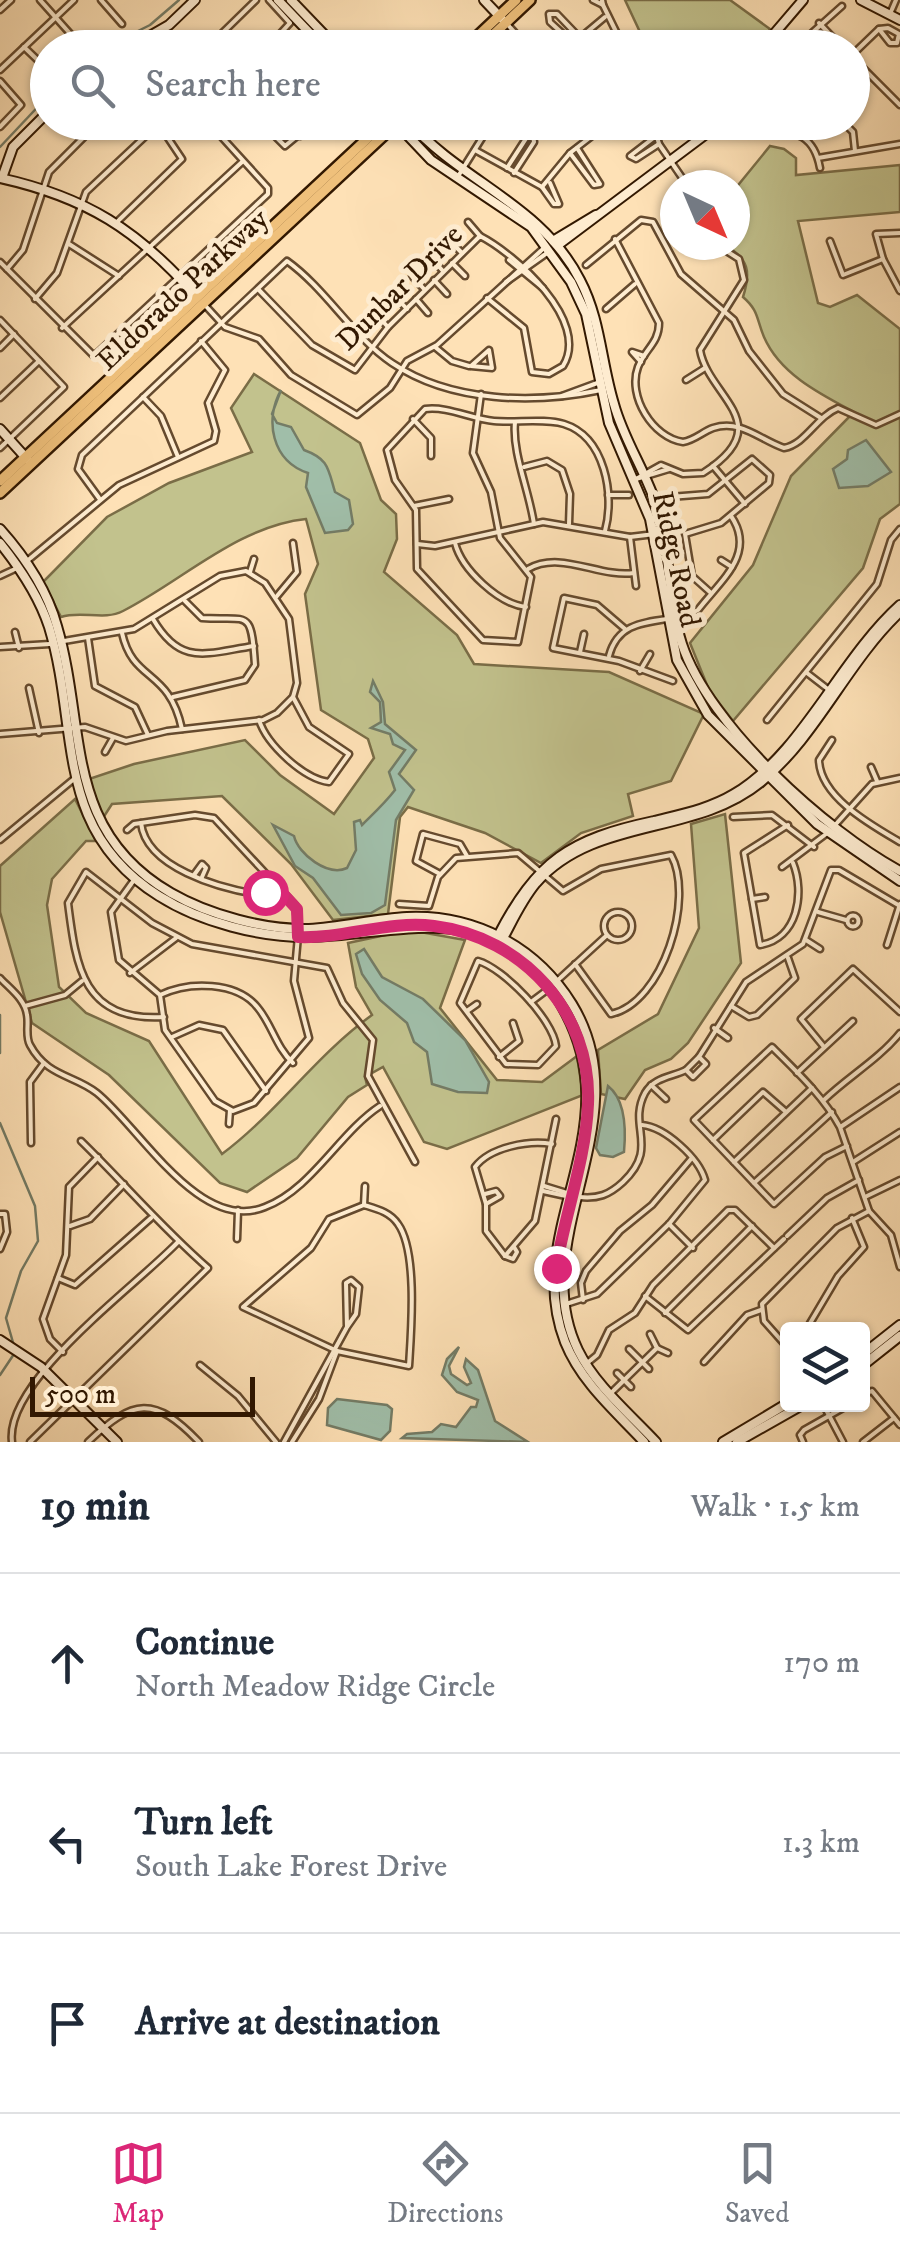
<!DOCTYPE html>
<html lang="en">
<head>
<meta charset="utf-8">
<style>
	:root { --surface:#fff; --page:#f6f6f7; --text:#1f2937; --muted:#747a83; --line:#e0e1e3; --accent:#db2777 }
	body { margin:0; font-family:"IM FELL DW Pica",serif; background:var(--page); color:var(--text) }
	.controls { position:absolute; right:30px; bottom:30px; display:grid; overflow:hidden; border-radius:10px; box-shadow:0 2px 8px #0004 }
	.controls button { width:90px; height:90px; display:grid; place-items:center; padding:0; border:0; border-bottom:2px solid var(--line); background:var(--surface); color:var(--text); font:50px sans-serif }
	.compass { position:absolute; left:660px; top:170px; width:90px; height:90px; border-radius:50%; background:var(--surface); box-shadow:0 2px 8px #0004; rotate:136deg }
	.scale { position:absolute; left:30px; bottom:25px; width:225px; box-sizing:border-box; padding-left:10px; border:5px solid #321801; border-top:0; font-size:28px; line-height:35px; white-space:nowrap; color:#321801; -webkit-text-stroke:8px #feecd0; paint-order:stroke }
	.stop { position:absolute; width:30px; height:30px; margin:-22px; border:8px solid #db2777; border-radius:50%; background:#fff }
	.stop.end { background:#db2777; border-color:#fff; box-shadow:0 2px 10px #0008 }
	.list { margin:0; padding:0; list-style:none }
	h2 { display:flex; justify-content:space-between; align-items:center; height:130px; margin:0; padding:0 40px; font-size:42px }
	h2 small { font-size:32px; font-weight:400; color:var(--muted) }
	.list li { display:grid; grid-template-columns:65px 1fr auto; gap:30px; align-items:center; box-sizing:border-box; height:180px; padding:0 40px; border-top:2px solid var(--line) }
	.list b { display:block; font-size:38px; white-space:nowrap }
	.list p { margin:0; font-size:32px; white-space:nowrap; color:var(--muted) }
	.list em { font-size:32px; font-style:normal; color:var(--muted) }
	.icon { flex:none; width:55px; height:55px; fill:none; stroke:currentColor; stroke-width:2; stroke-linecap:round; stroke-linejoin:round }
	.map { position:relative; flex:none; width:900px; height:1442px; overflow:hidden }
	.search { position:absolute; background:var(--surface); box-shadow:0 2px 8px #0004; left:30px; right:30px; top:30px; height:110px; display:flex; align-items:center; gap:25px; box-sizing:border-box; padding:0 35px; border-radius:55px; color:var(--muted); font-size:38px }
	.sheet { height:670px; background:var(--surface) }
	nav { display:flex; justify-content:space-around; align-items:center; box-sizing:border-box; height:140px; border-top:2px solid var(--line); background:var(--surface); font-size:28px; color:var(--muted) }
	nav a { display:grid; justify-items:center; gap:5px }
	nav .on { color:var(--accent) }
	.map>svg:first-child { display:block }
	.green { fill:#c2c28d; stroke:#7a6d47; stroke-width:2.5 }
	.water { fill:#a0bea9; stroke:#747c66; stroke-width:2.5 }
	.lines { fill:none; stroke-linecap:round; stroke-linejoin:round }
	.stream { stroke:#747c66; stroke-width:2.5 }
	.street-casing { stroke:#654a2e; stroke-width:9 }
	.secondary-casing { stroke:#321801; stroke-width:12 }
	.primary-casing { stroke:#321801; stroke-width:14 }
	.street { stroke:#feecd0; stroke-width:4 }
	.secondary { stroke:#feecd0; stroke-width:8 }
	.primary { stroke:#efc07b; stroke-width:9 }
	.route { stroke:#db2777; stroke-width:12 }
	.labels { text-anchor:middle; stroke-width:10; stroke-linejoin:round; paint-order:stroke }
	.street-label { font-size:30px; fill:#321801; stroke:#feecd0 }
</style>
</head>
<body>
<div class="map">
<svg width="900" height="1442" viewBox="0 0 900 1442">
	<rect width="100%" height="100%" fill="#fee1b6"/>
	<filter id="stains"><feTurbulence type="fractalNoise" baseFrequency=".002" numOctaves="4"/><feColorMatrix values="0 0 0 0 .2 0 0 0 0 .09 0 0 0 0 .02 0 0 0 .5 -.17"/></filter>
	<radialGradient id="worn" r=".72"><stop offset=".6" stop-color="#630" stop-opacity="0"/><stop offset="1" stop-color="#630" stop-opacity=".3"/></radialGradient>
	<g class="green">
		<path d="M625,0H730L770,29L759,47H647Z"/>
		<path d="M770,146L784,149L796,158V175L900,165V212L798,221L818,303L830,307L857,295L900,329V504L880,519L863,568L733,721L709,690L690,643L753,565L791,476L854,412C820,394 780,374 764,337C756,318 759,311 743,297C751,272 749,259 725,245H735V189Z"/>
		<path d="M254,374L360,443L381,500L396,514L397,539L384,572L457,635L474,664L609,672L704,714L671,781L628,794L633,816L581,833L541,863L485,833L408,807L400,817L388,914L333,920L291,864L222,796L112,804L103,818L89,779L134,764L245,740L280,775L334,814L374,758L368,739L321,710L305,594L318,564L306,519C238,526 182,581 123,611C104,621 81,610 61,617L43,582L107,517L169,483L252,452L231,408Z"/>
		<path d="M75,799L96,841H86L52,879L47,905L59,987L86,1013L149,1041L222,1154C277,1113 316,1055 372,1015L356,987L348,943L409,930L465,940L440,1008L497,1080L542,1082L577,1056L583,1095L447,1149L424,1142L383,1067L365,1077L367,1085L348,1097L297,1158L247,1192L220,1183L109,1075L32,1023L0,912V866Z"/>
		<path d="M725,814L741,963L688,1043L671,1059L645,1070L625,1099L601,1094L598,1050L658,1014L699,928L691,824Z"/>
	</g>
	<g class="water">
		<path d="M281,390L272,414L277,423L291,427L304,450C329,459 328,469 335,492L349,500L353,524L348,530L325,533L306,487L308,473C272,461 264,420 281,390Z"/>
		<path d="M866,440L891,472L868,486L839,488L833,469L847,459L848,450Z"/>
		<path d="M373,681L383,702L385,724L416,750L399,774L414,790L396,820L385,905L371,913L341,915L313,878L295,866L273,825L294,836C298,854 328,877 347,868L356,850L354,822L360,820L362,825C373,814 385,803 395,790L389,772L405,750L393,744L390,734L371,728L381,722L380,702L370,692Z"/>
		<path d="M364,949L382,977L423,999L465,1040L489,1082L487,1093L458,1092L432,1084L427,1052L414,1042L407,1023L380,1000L362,974L356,954Z"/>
		<path d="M608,1086C626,1100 626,1130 624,1152L613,1157L600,1155L596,1148Z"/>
		<path d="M459,1347L449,1366L451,1374L467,1385L471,1383L464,1367L466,1359L478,1370L495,1421L528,1442L402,1438L407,1434L432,1432L441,1424L456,1427L471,1407H476L478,1400L457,1392L442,1375L447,1359Z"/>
		<path d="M337,1399L387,1405L392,1409L390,1431L381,1440L327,1425L328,1408Z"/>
	</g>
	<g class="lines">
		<g class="stream">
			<path d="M104,48L150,25L179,0"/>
			<path d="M0,147L48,96"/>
			<path d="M0,1015V1053"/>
			<path d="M0,1123L35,1206L38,1241L21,1271L6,1318L14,1346"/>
			<path d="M0,1375L14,1354"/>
		</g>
		<defs>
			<g id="street">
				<path d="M40,0L83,48"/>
				<path d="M101,0L122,24"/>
				<path d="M593,0L603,5L602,0"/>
				<path d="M603,5L624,48"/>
				<path d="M0,10L11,0"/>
				<path d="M890,14L896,0"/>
				<path d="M819,23L843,48"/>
				<path d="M508,25L529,48"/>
				<path d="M888,28L899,34L897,43H890L879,29Z"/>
				<path d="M502,31L517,47L523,42"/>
				<path d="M573,43L550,22L549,14H557L579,37"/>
				<path d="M24,47L48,70"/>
				<path d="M207,48L256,0"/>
				<path d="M267,48L290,23L269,0"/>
				<path d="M568,48L605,17"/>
				<path d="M795,48L842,6"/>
				<path d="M852,55L879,29"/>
				<path d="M852,57L900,105"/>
				<path d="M0,70L74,0"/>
				<path d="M0,81L21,105L0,127"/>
				<path d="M261,122L285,146L314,122"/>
				<path d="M287,122L300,136"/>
				<path d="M445,122H446"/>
				<path d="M466,122L480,137"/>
				<path d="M478,122L486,131"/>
				<path d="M653,122L659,144L687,185"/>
				<path d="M744,122C773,138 811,118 820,168"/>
				<path d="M843,122L853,132L855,151"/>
				<path d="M656,136L630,156L636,159L659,144"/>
				<path d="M475,150L542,187L570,153L610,122"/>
				<path d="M570,153L594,185L600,184L577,148"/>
				<path d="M818,158L900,144"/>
				<path d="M507,168L527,137L533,135L534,142L514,173"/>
				<path d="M457,178L492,122"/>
				<path d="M542,187L554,204H559L550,183"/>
				<path d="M118,221L182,159L160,126"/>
				<path d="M468,222L480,236"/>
				<path d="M900,233L876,234L883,259L900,291"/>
				<path d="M615,239L659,323C659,343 645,349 638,367C627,396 653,438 683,442C695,440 702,432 713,428C741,419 760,440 784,448C806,444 816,417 838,408L876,425L900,414"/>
				<path d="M449,240L462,253"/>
				<path d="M830,241L843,275L883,259"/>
				<path d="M69,244L119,276"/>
				<path d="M431,258L443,271"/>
				<path d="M509,260L543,288"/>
				<path d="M0,262L94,356L268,194V188L208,122"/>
				<path d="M452,263L465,276"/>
				<path d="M586,265L641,220L653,222L681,274L734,320L749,351L783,394L821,418"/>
				<path d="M7,269L23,250L49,172L99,122"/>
				<path d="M412,276L424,289"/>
				<path d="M434,280L447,294"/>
				<path d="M506,282L547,253"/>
				<path d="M258,289L312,345L355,370L388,327L480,236C515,254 591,321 563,366L549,374L532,372L524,328L487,298"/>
				<path d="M393,294L407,309"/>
				<path d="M35,299L57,273L86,192L151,131L169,122"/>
				<path d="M416,299L428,313"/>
				<path d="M203,303L225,327L259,339L291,375L357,415L390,388L407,361L437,345L544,248"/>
				<path d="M606,309L635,284"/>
				<path d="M374,312L388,327"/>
				<path d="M0,320L64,387L0,448"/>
				<path d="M62,328L242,162"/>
				<path d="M435,347L452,361L469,366"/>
				<path d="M0,348L14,334"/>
				<path d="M489,350L492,368L471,366Z"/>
				<path d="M641,362L632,352L644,356"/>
				<path d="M686,380L705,368"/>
				<path d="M481,394L473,453L491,492L500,538L531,577L518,642L483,640L417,569L416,510L395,480L387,450L425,409C448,406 471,419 494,421C516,423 544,418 564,424C605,437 615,495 605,531"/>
				<path d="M562,396L600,382"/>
				<path d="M143,397L161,416L178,457"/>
				<path d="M0,398L39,361"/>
				<path d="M413,419L431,438V456"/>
				<path d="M515,422C512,453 529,490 534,524"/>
				<path d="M713,466L745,504"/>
				<path d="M524,467L547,461L562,470L570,494L569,524"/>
				<path d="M636,479L661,465L683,474L703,473C780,424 708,397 700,350L744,280L739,259L717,245"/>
				<path d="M636,479L669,469"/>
				<path d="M608,495H629"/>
				<path d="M670,497L708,494L752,459L770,475L769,483L721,523L685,534L692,576L711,593"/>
				<path d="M99,498L78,469L82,455L287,261C326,289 352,336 392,363C451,403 535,404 601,390"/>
				<path d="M414,506L449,499"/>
				<path d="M630,537L636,586"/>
				<path d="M455,543C462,570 499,604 526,607"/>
				<path d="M417,544L435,546L543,522L630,537L663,533"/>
				<path d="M721,560L732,567"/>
				<path d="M27,561L119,485L214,441L216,431L208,403L225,370L201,341"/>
				<path d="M528,569C561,550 599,578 634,573"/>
				<path d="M250,572L254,559"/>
				<path d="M0,576L15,569"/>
				<path d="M277,596L297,572L293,543"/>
				<path d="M688,615L698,610C720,581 757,554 731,516"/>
				<path d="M153,619C181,667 206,653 254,646"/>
				<path d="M625,629L597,605L564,598L553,648L619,661L673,681"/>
				<path d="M15,632L19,648"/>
				<path d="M122,633C133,683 169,668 182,729"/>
				<path d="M88,638L95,686L135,707L148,735"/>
				<path d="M0,647L50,644"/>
				<path d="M580,652L584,634"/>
				<path d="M609,656C617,626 639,623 667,619"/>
				<path d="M640,671L650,654"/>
				<path d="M807,673L829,690"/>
				<path d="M29,688L39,733"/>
				<path d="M173,697L245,680L255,665C251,607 249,621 202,618L185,601"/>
				<path d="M259,720C267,745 304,779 329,782L349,754L309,727L293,697"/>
				<path d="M767,720L877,584L891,540L900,529"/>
				<path d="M0,734L85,727L126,741L167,731L263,720L277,713L293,697L297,683L289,619L265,583L246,571L220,576L134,629L64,641"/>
				<path d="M832,740L819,760C820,797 871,825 900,842"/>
				<path d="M105,752L113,738"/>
				<path d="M871,767L877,781"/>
				<path d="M733,817L772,815L814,847"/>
				<path d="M141,823C146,868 220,888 256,894L275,884"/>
				<path d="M836,824L872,784L900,778"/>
				<path d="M788,825L744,853L760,945C798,939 805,893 793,863"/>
				<path d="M127,830L134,824L195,815L214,818L295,905L298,927"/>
				<path d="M0,840L74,779"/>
				<path d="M782,867L830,831"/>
				<path d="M440,874L416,861L423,834L460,844L467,856"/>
				<path d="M194,875L202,864L206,868L202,877"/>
				<path d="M134,880L111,912L119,960L160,995L165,1030L215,1101L233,1111L254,1103L309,1038L294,981L298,936"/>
				<path d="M752,899L765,897"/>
				<path d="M399,904L429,906L438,877L456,858L518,853L563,891L601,869L671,855C695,898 663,1003 611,1014L575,964"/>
				<path d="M818,912L846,920"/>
				<circle cx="618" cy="926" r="14"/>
				<circle cx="853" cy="921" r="5.5"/>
				<path d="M806,940L820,949"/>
				<path d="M887,945L900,904"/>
				<path d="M478,961C503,968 553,1019 556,1046L538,1065L506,1064L460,1003Z"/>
				<path d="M130,973L176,938"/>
				<path d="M0,978C10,989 25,999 27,1015C29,1024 25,1036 30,1045C47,1077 75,1075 97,1093C140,1128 200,1234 265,1207C312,1189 339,1133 380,1106"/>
				<path d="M558,980L606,936"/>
				<path d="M160,995C189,981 237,981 258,1008C272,1025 276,1047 293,1063"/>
				<path d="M531,1002L547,990"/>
				<path d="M25,1006L65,995L82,981"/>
				<path d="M731,1006L749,1017L757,1015L795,978L788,958"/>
				<path d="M467,1011L477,1004"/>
				<path d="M164,1017C83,1022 76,967 68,903L86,872L152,923L192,944L327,968L343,1003L373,1040L368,1076L415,1162"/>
				<path d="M714,1028L728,1038"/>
				<path d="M172,1037L199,1025L223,1030L266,1091"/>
				<path d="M824,1047L801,1019L853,969L900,1012"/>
				<path d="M499,1057L519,1041L513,1023"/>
				<path d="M686,1070L699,1057"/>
				<path d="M797,1073L853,1021"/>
				<path d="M651,1085L666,1099"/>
				<path d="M824,1100C849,1076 878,1060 900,1033"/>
				<path d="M229,1124L230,1110"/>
				<path d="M842,1126L900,1087"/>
				<path d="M713,1140L763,1092L786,1112"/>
				<path d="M31,1143L30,1082L44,1063"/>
				<path d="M847,1146L825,1157L774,1204L694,1120L772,1047C797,1072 823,1096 840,1127L869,1211L891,1235L900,1267"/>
				<path d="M734,1162L812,1088"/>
				<path d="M853,1162L900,1132"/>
				<path d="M754,1183L832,1112"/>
				<path d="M544,1186L570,1194"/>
				<path d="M543,1191L566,1196"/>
				<path d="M485,1194L496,1191L500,1196L486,1204"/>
				<path d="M579,1197C598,1199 609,1195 623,1182C660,1147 627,1127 645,1093C654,1077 672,1077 686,1070L693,1077L706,1064L699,1057L746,982L803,944L831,870H839L900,906"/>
				<path d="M865,1197L900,1180"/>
				<path d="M364,1205C377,1209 390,1212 398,1224C418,1252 411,1333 409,1366L337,1351L243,1307L311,1248L329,1219Z"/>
				<path d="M364,1205L365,1186"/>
				<path d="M0,1214H5L7,1232L0,1249"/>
				<path d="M669,1224L693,1248"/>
				<path d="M70,1226L90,1219L124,1184"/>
				<path d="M787,1236L827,1198L859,1180"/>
				<path d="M237,1239L238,1210"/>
				<path d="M505,1256L486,1231V1204L475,1167C490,1147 529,1140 552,1144"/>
				<path d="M505,1256L535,1221L556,1119"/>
				<path d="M505,1256L513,1259L517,1252L514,1247"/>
				<path d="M58,1278L75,1285L151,1218"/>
				<path d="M645,1296L688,1330L784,1239"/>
				<path d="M583,1300L581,1283L586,1271L620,1231L652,1205L691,1159"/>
				<path d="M566,1304L597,1294L669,1224L705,1180C699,1158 665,1127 642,1125"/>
				<path d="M665,1313L752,1226"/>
				<path d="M806,1330L838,1276L864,1247L852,1218"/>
				<path d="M657,1348L668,1353"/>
				<path d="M788,1348L764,1321L762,1304L837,1228L869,1211"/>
				<path d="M629,1349L649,1369"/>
				<path d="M63,1352L50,1339L43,1319L66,1255L69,1187L98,1157"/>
				<path d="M704,1362L747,1315L761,1310"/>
				<path d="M586,1364L597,1355L609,1330L635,1313L653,1285L728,1210H735L774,1248"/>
				<path d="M200,1365L238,1396L276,1442"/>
				<path d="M617,1373L631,1387"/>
				<path d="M611,1393L657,1348L650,1334"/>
				<path d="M862,1395L872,1391L900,1425"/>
				<path d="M823,1404L843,1442"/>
				<path d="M12,1442C4,1381 136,1286 178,1242"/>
				<path d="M30,1442L208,1268C162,1228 124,1183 81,1141"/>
				<path d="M88,1442C133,1399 154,1395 199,1442"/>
				<path d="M284,1442L347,1327L346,1283L351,1280L359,1287L356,1314L347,1327"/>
				<path d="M292,1442L319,1399L337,1351"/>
				<path d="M803,1442L800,1435L804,1430L850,1404"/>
				<path d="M863,1442L894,1418"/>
			</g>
			<g id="secondary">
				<path d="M278,0L324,48"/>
				<path d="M291,0L337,48"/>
				<path d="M484,0L502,19"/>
				<path d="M861,0L900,20"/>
				<path d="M129,48L169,25L195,0"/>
				<path d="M762,48L803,0"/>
				<path d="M395,122L431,160L531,227L571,282L586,314L609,423L650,519L677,660L708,715L817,824L900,881"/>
				<path d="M409,122C462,182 542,205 580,280C601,320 601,362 614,404C624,441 647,473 658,510C670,553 668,601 682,644C709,726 826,831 900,871"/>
				<path d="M0,178C86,197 138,230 196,296"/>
				<path d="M2,178L13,147L48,112"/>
				<path d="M553,241L596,215"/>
				<path d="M558,245L722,122"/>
				<path d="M0,429L27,459"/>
				<path d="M0,529C25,557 47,590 57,626C87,728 62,830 171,893C209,915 265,930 309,929C342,927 374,919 407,917C474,914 536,946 572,1004C643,1120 524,1239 578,1350C595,1385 630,1414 656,1442"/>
				<path d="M0,543C20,568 39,596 49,627C80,729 52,829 159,896C200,922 261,938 310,937C398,935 489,897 553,992C642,1123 519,1224 565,1342C581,1382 615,1411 644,1442"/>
				<path d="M497,938C537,860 570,839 654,821C682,814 709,809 734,794C803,753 839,660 900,605"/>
				<path d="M501,942C512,922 521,901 536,883C595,816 694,837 761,782C817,736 847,662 900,612"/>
				<path d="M0,1340L41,1367L117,1442"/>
				<path d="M862,1355L900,1325"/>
				<path d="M862,1366L900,1336"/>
				<path d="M723,1442L788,1403"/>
				<path d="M737,1442L804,1404"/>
			</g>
			<g id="primary">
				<path d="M465,48L516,0"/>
				<path d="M479,48L530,0"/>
				<path d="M0,481L385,122"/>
				<path d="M0,493L398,122"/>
			</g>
		</defs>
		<use href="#street" class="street-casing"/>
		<use href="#secondary" class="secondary-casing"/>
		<use href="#primary" class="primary-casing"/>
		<use href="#street" class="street"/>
		<use href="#secondary" class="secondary"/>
		<use href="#primary" class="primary"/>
	</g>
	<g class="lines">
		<path class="route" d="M265,892L274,884L297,909L298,937C344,939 389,920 434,926C523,937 592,1013 588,1104C586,1158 565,1214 556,1268"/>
	</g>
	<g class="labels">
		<g class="street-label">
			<text transform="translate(399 287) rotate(-45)" y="10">Dunbar Drive</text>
			<text transform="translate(182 289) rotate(-43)" y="10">Eldorado Parkway</text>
			<text transform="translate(677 559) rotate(78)" y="10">Ridge Road</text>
		</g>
	</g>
	<rect width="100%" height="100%" filter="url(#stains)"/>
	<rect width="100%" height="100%" fill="url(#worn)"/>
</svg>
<div class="controls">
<button><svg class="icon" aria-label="layers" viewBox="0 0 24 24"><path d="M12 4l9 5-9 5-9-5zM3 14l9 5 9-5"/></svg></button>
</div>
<svg class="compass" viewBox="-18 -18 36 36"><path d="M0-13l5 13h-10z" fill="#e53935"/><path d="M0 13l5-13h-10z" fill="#747a83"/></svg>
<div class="scale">500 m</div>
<div class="stop" style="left:265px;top:892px"></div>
<div class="stop end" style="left:556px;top:1268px"></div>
<div class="search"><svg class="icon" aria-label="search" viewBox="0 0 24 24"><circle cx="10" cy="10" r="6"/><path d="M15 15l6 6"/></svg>Search here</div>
</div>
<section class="sheet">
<h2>19 min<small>Walk · 1.5 km</small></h2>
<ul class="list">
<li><svg class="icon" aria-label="ahead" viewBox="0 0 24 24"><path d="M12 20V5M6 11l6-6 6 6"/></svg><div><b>Continue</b><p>North Meadow Ridge Circle</p></div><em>170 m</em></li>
<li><svg class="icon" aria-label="left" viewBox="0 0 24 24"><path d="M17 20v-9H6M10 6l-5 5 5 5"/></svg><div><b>Turn left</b><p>South Lake Forest Drive</p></div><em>1.3 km</em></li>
<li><svg class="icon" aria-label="arrive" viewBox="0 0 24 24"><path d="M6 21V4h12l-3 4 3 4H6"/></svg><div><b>Arrive at destination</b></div></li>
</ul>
</section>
<nav>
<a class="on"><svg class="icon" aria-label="map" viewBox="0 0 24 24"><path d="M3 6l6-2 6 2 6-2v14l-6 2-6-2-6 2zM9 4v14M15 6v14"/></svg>Map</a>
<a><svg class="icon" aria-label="directions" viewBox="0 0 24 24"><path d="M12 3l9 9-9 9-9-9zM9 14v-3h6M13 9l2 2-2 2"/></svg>Directions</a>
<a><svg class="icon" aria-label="saved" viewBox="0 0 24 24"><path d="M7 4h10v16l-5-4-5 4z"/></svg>Saved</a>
</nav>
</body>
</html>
